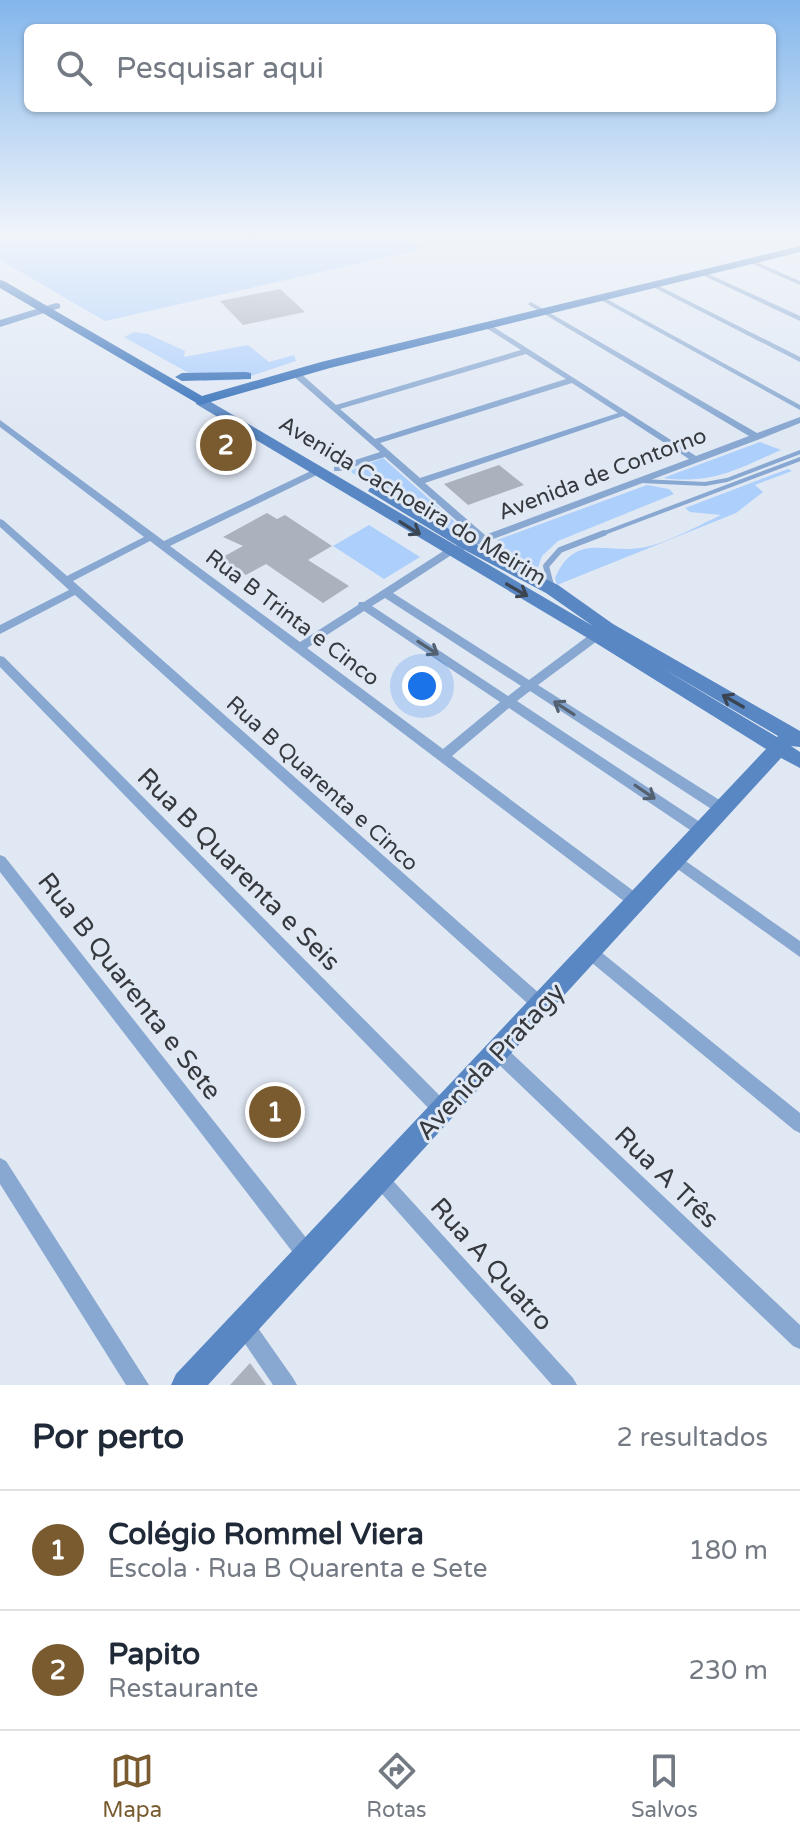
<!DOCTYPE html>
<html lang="pt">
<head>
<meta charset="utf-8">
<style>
	:root { --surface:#fff; --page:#f2f2f3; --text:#1f2937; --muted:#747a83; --line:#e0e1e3; --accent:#795b2f }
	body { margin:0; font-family:"Varela Round",sans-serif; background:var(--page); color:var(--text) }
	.you { position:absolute; left:422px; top:686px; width:28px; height:28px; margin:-20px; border:6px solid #fff; border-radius:50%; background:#1a73e8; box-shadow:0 0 0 12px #1a73e833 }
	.badge { display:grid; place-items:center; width:52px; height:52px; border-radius:50%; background:var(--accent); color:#fff; font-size:26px; font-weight:700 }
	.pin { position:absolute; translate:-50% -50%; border:4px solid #fff; box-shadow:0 2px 8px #0006 }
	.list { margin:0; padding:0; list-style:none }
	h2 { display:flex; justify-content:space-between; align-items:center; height:104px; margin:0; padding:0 32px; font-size:34px }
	h2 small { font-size:26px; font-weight:400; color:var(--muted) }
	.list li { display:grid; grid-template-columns:52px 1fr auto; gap:24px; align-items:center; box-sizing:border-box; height:120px; padding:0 32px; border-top:2px solid var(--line) }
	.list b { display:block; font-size:30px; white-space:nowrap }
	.list p { margin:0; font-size:26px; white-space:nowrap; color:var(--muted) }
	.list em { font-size:26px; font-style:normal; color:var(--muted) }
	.icon { flex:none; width:44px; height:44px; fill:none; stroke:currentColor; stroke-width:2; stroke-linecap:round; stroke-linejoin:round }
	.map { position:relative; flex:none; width:800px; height:1385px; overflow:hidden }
	.search { position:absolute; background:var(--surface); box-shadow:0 2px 6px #0004; left:24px; right:24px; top:24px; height:88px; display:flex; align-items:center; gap:20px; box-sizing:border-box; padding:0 28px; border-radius:12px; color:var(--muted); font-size:30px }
	.sheet { height:344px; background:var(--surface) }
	nav { display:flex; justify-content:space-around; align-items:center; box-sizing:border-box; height:112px; border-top:2px solid var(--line); background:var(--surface); font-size:22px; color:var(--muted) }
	nav a { display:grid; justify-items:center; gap:4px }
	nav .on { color:var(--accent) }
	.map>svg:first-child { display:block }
	.green { fill:#adcffc }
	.building { fill:#aab2bd }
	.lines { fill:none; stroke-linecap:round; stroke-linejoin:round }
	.lane-far1 { stroke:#88a8d1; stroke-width:4 }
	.lane { stroke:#88a8d1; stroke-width:6 }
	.street { fill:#88a8d1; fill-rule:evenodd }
	.secondary { fill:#5987c4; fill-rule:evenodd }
	.primary { fill:#346fb9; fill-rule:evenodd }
	.oneway { stroke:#3b4552 }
	.oneway2 { stroke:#536071 }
	.labels { text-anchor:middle; stroke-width:6; stroke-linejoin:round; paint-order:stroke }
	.street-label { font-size:22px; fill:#36393e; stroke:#e0e8f4 }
	.near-street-label { font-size:26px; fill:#36393e; stroke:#e0e8f4 }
</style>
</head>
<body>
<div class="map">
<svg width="800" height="1385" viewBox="0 0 800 1385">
	<rect width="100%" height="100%" fill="#e0e8f4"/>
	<g class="green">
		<path d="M0,234H401L423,249L105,321L0,260Z"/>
		<path d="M134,332L148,334L185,351L184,357L248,345L269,362L294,355L296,361L239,380L203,381L124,337Z"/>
		<path d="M760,442L781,450C741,467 714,485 663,478Z"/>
		<path d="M383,458L464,530L454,533L349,471Z"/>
		<path d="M788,469L792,471L755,485L763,492L736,513L557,585L555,578C575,533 603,553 640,548C661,546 700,525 721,515L690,512L685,508Z"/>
		<path d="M647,485L669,489L674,494L558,541L542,556L536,573L498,552L497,540Z"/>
		<path d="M369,525L420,557L384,579L333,546Z"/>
	</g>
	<g class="building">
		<path d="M280,289L305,312L243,325L220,301Z"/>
		<path d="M234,433L250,444L217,456L203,446Z"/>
		<path d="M499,465L524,485L468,505L444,484Z"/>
		<path d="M267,513L277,519L285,515L332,546L308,560L349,586L323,603L266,564L246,575L221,558L243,546L223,537Z"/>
		<path d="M250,1363L266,1385H230Z"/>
	</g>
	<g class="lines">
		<g class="lane-far1">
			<path d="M641,481L705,484L727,480L800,452"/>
			<path d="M599,535L800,459"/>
		</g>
		<path class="lane" d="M552,589L546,566L560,550L604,533"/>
		<g class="street">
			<path d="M748,260H752L800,281V285L748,262Z"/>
			<path d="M702,271L800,316V321L700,274L699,273Z"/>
			<path d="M651,284H655L800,357V362L651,286Z"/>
			<path d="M599,297H603L800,405V410L599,299Z"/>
			<path d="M531,302L757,433L800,417V423L760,439L453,554L393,593L529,680L600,627H608L610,630L608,633L538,685L729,806L731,810L729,814L724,815L719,814L530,691L517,701L709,828L711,832L709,836L704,838L699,836L509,708L452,756L643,898L645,903L643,908L638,910L633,908L150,541L73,581L548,1001L550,1006L548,1011L542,1014L536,1011L75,595L0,634V625L69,590L0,527V519L3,520L67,576L144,537L0,427V420L164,541L315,469H321V473L170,546L300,642L358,605L359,602H364L445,550L476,538L385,457L340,471H334V467L380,452L292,375V371H298L336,405L521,350L486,328V324H489L696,456L749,436L529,305L528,304ZM526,354L566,379L375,439L340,409ZM572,383L618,413L420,478L380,443ZM623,416L689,459L485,535L425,483ZM385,598L521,686L508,696L372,606ZM364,611L500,702L443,749L307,648Z"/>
			<path d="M0,656L4,657L450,1106L453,1112L450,1118L444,1121L438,1118L0,667Z"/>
			<path d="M0,855L5,857L315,1249L318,1256L315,1263L308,1266L301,1263L0,872Z"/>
			<path d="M677,855L800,941V957L672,865L670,861L672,857Z"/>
			<path d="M591,946L596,948L800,1113V1133L794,1130L586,958L583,953L586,948Z"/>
			<path d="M498,1044L504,1046L800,1325V1349L793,1346L492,1058L490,1052L492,1046Z"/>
			<path d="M0,1158L6,1161L149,1385H126L0,1184Z"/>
			<path d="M380,1170L386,1173L573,1378L577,1385H552L374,1185L371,1179L374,1173Z"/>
			<path d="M244,1315L251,1318L293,1378L297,1385H273L237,1332L234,1325L237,1318Z"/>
		</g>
		<g class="secondary">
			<path d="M56,303L60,304V308L0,327V320Z"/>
			<path d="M196,398H204L593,626L546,593L461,548L368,491L370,488H380L471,542L558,585L613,624L800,731V747L791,746L800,752V768L781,758L208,1385H171L176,1374L766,749L591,640L196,404ZM662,668L778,736L777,737Z"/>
		</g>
		<g class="primary">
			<path d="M800,246V252L330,368L200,405L0,288V280L4,281L202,396L321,362Z"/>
			<path d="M246,372L251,373V379L182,381L175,377L182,373Z"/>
		</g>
	</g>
	<defs><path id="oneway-shaft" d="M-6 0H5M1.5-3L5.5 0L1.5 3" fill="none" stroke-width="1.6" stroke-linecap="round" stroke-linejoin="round" transform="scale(2)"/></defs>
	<g class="oneway">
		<use href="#oneway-shaft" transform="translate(410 528) rotate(32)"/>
		<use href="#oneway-shaft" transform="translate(517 590) rotate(30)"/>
		<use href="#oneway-shaft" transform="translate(733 701) rotate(-150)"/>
	</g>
	<g class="oneway2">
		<use href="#oneway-shaft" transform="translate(428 648) rotate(33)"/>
		<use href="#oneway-shaft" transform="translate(564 708) rotate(-147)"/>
		<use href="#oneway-shaft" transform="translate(645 792) rotate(34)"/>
	</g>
	<linearGradient id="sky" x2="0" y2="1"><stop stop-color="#83b6ec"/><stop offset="0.55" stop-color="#f1f5fa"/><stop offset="1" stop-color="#f1f5fa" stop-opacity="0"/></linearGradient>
	<rect width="800" height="428" fill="url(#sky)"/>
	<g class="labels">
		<g class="street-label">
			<text transform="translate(602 473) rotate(-21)" y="8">Avenida de Contorno</text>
			<text transform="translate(413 500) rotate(31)" y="8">Avenida Cachoeira do Meirim</text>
			<text transform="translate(293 617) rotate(37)" y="8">Rua B Trinta e Cinco</text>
			<text transform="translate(323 783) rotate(42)" y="8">Rua B Quarenta e Cinco</text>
		</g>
		<g class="near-street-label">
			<text transform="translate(239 869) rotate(45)" y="9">Rua B Quarenta e Seis</text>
			<text transform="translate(130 986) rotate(52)" y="9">Rua B Quarenta e Sete</text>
			<text transform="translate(490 1061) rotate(-47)" y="9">Avenida Pratagy</text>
			<text transform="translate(667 1177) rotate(44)" y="9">Rua A Três</text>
			<text transform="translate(492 1264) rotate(48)" y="9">Rua A Quatro</text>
		</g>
	</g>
</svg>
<div class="you"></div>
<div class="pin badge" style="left:275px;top:1112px">1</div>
<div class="pin badge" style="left:226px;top:445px">2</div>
<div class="search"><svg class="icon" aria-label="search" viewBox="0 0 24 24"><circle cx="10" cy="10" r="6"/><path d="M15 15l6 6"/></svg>Pesquisar aqui</div>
</div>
<section class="sheet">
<h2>Por perto<small>2 resultados</small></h2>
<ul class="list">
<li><span class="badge">1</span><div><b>Colégio Rommel Viera</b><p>Escola · Rua B Quarenta e Sete</p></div><em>180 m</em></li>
<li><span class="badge">2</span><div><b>Papito</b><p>Restaurante</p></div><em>230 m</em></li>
</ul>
</section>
<nav>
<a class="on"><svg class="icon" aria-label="map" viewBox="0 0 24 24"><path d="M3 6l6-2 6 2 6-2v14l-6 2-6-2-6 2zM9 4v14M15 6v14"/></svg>Mapa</a>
<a><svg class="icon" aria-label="directions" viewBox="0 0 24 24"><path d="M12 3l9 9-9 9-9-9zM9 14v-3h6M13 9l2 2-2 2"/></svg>Rotas</a>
<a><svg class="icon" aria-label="saved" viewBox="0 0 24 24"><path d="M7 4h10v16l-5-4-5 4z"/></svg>Salvos</a>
</nav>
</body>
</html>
